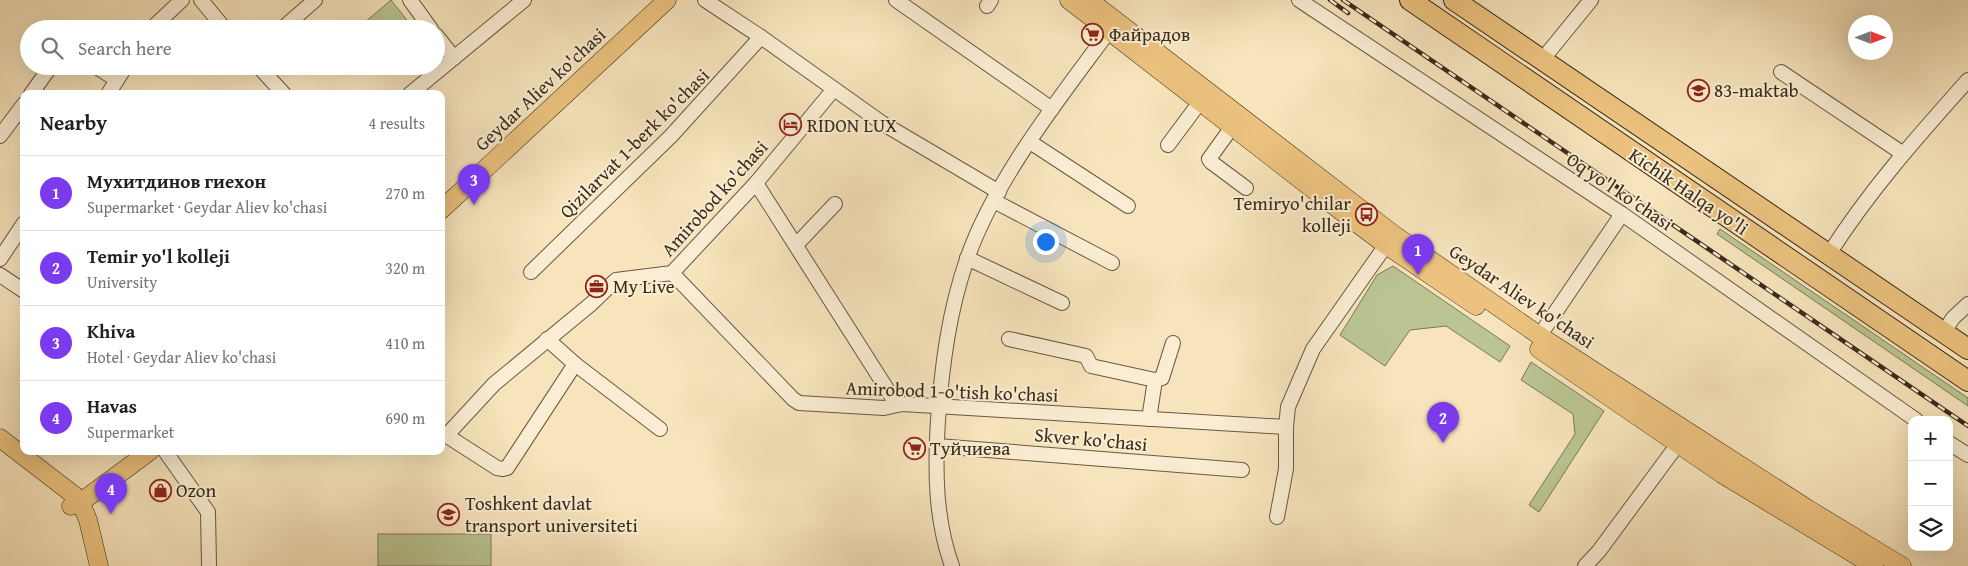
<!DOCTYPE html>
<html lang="en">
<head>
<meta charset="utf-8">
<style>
	:root { --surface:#fff; --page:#f6f6f6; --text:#202124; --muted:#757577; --line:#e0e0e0; --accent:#7c3aed }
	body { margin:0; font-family:"Gentium Book Plus",serif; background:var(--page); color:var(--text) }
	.controls { position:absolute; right:15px; bottom:15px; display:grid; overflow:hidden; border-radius:10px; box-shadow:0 5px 20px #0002 }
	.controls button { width:45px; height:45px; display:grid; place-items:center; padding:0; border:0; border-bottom:1px solid var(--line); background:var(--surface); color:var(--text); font:25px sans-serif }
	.compass { position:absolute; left:1848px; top:15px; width:45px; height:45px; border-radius:50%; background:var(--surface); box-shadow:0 5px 20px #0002; rotate:90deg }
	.you { position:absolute; left:1045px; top:241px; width:18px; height:18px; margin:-12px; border:4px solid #fff; border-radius:50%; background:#1a73e8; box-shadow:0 0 0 8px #1a73e833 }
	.badge { display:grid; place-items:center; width:32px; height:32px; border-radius:50%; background:var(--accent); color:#fff; font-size:16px; font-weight:700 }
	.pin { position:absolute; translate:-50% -41px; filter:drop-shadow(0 1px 2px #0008) }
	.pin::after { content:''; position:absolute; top:26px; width:18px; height:15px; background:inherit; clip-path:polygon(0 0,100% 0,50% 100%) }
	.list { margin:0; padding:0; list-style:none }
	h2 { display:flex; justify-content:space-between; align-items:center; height:65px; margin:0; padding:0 20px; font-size:21px }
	h2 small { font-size:16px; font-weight:400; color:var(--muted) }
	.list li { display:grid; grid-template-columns:32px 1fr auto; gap:15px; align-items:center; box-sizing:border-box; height:75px; padding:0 20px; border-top:1px solid var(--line) }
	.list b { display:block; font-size:19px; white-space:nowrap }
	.list p { margin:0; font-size:16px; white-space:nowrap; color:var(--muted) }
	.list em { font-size:16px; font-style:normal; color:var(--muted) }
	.icon { flex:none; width:28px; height:28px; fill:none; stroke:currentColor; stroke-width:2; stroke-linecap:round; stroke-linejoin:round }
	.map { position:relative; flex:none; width:1968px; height:566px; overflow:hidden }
	.search { position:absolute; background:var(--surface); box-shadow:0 5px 20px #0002; left:20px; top:20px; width:425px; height:55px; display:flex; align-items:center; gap:12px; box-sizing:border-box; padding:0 18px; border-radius:28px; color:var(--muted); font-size:19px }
	.panel { position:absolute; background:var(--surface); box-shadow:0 5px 20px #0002; left:20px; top:90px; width:425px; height:365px; border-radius:10px }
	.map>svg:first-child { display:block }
	.green { fill:#bac593; stroke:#7a7856 }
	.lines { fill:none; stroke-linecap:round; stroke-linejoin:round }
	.minor-casing { stroke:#685942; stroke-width:16 }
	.major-casing { stroke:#392b19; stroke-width:19 }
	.highway-casing { stroke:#392b19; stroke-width:22 }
	.minor { stroke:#faedd3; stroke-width:14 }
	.major { stroke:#ecc27e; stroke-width:18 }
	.highway { stroke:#ecc27e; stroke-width:20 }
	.rail-casing { stroke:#392b19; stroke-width:4.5 }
	.rail { stroke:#faedd3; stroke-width:2.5; stroke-dasharray:8; stroke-linecap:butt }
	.labels { text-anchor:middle; stroke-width:4; stroke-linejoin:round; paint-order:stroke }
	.poi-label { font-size:19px; fill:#392b19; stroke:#faedd3; text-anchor:start }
	.street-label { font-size:19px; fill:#392b19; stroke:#faedd3 }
</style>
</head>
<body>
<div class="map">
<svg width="1968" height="566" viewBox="0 0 1968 566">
	<rect width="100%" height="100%" fill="#f7e4bc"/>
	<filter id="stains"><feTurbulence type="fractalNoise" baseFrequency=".004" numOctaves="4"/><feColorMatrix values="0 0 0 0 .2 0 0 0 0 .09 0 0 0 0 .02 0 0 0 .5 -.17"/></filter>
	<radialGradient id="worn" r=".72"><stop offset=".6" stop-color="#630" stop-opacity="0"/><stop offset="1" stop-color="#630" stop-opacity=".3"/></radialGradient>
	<g class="green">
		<path d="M391,0L414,29H357Z"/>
		<path d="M1720,229L1968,398V406L1717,234Z"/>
		<path d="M1393,266L1510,346L1500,362L1446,326L1410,330L1385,366L1340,335L1377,275Z"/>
		<path d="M1531,362L1604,411L1539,512L1529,505L1575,434L1573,414L1521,380Z"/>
		<rect x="378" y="534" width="113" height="32"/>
	</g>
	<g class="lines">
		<defs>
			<g id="minor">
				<path d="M201,0L225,29"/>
				<path d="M410,0L431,29"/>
				<path d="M705,0L761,37L882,123L999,192"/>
				<path d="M896,0L1052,109"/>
				<path d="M1299,0L1622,214L1916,420"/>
				<path d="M987,6L991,0"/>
				<path d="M151,29L182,0"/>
				<path d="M282,29L315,0"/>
				<path d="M436,35L454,58"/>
				<path d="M1542,60L1591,0"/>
				<path d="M95,66L117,80"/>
				<path d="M258,66L284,94"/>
				<path d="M1781,72L1902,153"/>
				<path d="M31,94L51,66"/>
				<path d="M108,94L126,66"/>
				<path d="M410,94L524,0"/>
				<path d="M1232,127L1209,159L1211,162L1246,188"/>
				<path d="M0,136L24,104"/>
				<path d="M1030,142L1128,206"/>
				<path d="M1168,145L1200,102"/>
				<path d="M756,183L892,397L902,404"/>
				<path d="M994,201L1112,263"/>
				<path d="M796,245L835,204"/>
				<path d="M1829,254C1869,191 1918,136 1968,80"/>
				<path d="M967,258L1062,303"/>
				<path d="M0,259L24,223"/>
				<path d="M531,272L671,136L761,37"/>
				<path d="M672,273L793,399L799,403L884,408L902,404L1286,427"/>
				<path d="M0,275L24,291"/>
				<path d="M1944,332L1953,318L1968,304"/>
				<path d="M1540,335L1622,214"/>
				<path d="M547,339L575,364L660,429"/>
				<path d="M1009,339L1086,356L1091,366L1155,380L1149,419"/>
				<path d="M1155,380L1162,378L1173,343"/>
				<path d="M441,432L497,468L503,469L507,468L575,364"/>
				<path d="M446,436L494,384L591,304L616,280L672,273L756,183L834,89"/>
				<path d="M1949,443L1968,455"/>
				<path d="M937,446L1242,470"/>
				<path d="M165,451L208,512L209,566"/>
				<path d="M1277,517L1286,469V427L1288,407L1313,349L1386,245"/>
				<path d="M952,566C935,519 935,469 938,420C942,365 949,311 967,259C995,179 1059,99 1109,31"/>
				<path d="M1585,566L1599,551L1678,444"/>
			</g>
			<g id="major">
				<path d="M1069,0L1355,222L1386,245L1476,306"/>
				<path d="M1089,0L1393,234L1543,338L1687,431L1808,509L1902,566"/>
				<path d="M441,210L667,0"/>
				<path d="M1539,349L1722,474L1874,566"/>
				<path d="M0,438L79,499L88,520L99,566"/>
				<path d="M71,506L81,502L150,451"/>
			</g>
			<g id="highway">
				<path d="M1410,0L1968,381"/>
				<path d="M1454,0L1968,349"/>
			</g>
		</defs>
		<use href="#minor" class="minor-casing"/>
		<use href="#major" class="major-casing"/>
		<use href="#highway" class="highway-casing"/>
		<use href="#minor" class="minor"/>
		<use href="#major" class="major"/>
		<use href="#highway" class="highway"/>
		<defs>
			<g id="rail">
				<path d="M1330,0L1348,13"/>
				<path d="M1343,0L1968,426"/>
			</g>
		</defs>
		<use href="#rail" class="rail-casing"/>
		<use href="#rail" class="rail"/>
	</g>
	<defs>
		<symbol id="supermarket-ring" viewBox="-11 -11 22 22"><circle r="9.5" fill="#faedd3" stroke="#8f2418" stroke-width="1.5"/><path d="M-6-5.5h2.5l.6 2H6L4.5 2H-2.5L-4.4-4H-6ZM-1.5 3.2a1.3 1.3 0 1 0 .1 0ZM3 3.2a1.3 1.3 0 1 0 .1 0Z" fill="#8f2418"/></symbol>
		<symbol id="school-ring" viewBox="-11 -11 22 22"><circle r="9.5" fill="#faedd3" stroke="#8f2418" stroke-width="1.5"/><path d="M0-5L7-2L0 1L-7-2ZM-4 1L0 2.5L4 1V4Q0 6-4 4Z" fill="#8f2418"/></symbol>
		<symbol id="hotel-ring" viewBox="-11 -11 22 22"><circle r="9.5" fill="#faedd3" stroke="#8f2418" stroke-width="1.5"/><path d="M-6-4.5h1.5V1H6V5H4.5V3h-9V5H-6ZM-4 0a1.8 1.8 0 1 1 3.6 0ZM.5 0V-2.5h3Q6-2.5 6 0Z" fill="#8f2418"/></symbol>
		<symbol id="bus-ring" viewBox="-11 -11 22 22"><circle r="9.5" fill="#faedd3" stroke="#8f2418" stroke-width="1.5"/><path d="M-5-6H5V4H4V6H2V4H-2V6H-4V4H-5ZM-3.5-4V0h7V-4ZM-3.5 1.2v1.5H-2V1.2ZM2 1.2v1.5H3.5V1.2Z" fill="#8f2418"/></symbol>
		<symbol id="office-ring" viewBox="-11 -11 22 22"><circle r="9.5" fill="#faedd3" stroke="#8f2418" stroke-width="1.5"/><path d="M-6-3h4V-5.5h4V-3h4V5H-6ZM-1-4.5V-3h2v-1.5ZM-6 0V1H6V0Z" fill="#8f2418"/></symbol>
		<symbol id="shop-ring" viewBox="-11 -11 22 22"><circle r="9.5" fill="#faedd3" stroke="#8f2418" stroke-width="1.5"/><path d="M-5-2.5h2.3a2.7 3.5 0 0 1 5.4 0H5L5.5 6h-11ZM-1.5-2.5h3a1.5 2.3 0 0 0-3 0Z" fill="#8f2418"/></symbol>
		<symbol id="university-ring" viewBox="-11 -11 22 22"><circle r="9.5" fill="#faedd3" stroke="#8f2418" stroke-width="1.5"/><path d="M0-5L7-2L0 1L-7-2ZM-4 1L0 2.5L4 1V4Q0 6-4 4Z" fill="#8f2418"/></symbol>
	</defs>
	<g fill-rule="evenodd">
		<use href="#supermarket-ring" x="1080" y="22" width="25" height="25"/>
		<use href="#school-ring" x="1686" y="78" width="25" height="25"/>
		<use href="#hotel-ring" x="778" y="112" width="25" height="25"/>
		<use href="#bus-ring" x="1354" y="202" width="25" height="25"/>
		<use href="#office-ring" x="584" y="274" width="25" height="25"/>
		<use href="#supermarket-ring" x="902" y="436" width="25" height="25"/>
		<use href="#shop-ring" x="148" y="478" width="25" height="25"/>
		<use href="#university-ring" x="436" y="502" width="25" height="25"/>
	</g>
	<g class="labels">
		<g class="poi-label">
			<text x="1109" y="41">Файрадов</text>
			<text x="1714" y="97">83-maktab</text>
			<text x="807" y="132">RIDON LUX</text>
			<text x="1351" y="210" text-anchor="end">Temiryo'chilar<tspan x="1351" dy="22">kolleji</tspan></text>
			<text x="613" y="293">My Live</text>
			<text x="930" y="455">Туйчиева</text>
			<text x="176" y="497">Ozon</text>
			<text x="465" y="510">Toshkent davlat<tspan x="465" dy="22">transport universiteti</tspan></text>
		</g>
		<g class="street-label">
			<text transform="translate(540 89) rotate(-43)" y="7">Geydar Aliev ko'chasi</text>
			<text transform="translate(634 143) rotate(-45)" y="7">Qizilarvat 1-berk ko'chasi</text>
			<text transform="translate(1620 191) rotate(34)" y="7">Oq yo'l ko'chasi</text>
			<text transform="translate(1689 191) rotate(34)" y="7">Kichik Halqa yo'li</text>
			<text transform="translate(714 198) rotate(-48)" y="7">Amirobod ko'chasi</text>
			<text transform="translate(1522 296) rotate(34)" y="7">Geydar Aliev ko'chasi</text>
			<text transform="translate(952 391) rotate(2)" y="7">Amirobod 1-o'tish ko'chasi</text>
			<text transform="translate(1091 439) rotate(5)" y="7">Skver ko'chasi</text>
		</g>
	</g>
	<rect width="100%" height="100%" filter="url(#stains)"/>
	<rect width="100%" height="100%" fill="url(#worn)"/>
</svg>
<div class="controls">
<button>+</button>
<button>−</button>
<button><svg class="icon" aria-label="layers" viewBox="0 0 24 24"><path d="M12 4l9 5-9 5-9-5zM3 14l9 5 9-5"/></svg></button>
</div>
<svg class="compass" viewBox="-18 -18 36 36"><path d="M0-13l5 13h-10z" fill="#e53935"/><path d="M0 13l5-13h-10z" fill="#757577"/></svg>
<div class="you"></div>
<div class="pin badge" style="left:1418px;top:275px">1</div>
<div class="pin badge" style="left:1443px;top:443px">2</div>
<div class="pin badge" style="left:474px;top:205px">3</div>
<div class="pin badge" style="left:111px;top:514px">4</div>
<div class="search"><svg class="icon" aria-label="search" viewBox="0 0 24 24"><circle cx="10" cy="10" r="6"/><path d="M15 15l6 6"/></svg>Search here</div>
<section class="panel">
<h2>Nearby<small>4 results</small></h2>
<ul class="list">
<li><span class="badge">1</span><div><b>Мухитдинов гиехон</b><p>Supermarket · Geydar Aliev ko'chasi</p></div><em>270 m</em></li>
<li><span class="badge">2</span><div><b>Temir yo'l kolleji</b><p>University</p></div><em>320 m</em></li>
<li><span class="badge">3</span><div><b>Khiva</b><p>Hotel · Geydar Aliev ko'chasi</p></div><em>410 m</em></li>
<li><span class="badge">4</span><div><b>Havas</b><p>Supermarket</p></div><em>690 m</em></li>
</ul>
</section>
</div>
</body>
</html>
